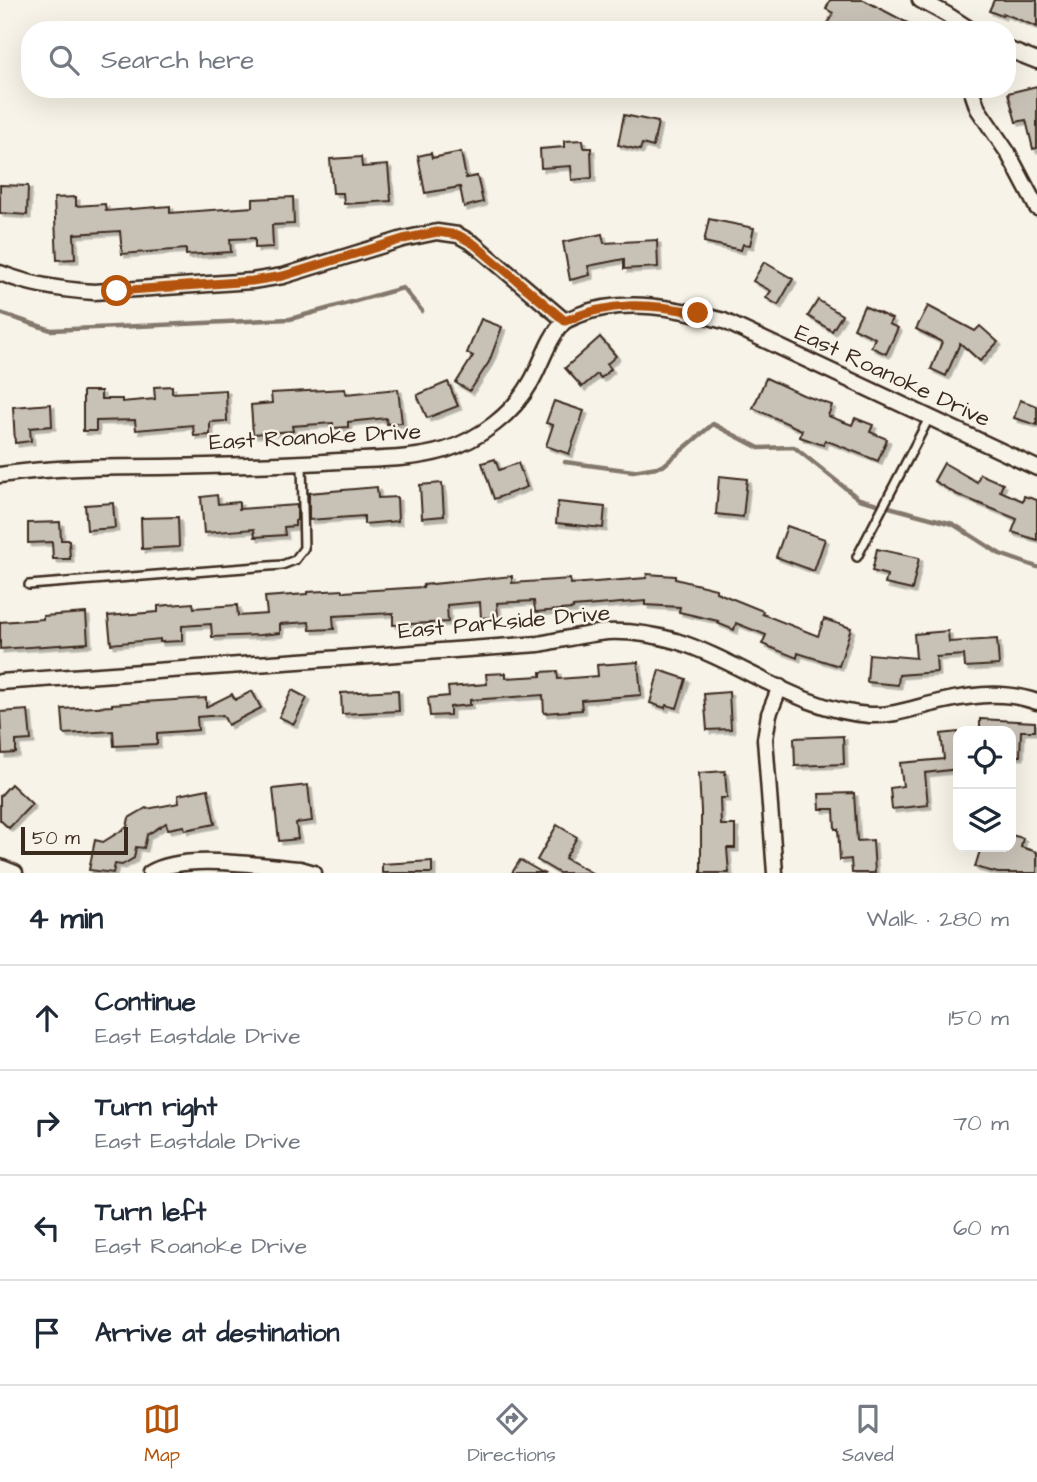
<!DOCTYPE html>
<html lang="en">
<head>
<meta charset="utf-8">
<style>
	:root { --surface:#fff; --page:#f2f2f3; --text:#1f2937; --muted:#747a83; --line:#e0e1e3; --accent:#b45309 }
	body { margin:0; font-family:"Architects Daughter",sans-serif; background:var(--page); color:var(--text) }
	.controls { position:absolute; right:21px; bottom:21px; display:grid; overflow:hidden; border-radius:14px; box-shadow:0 7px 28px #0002 }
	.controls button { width:63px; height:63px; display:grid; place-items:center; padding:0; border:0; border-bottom:2px solid var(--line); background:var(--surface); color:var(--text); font:35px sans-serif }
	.scale { position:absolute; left:21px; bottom:18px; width:107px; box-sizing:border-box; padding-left:7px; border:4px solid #3b2a1e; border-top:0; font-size:19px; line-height:24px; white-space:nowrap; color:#3b2a1e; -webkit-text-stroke:5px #f7f3e8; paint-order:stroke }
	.stop { position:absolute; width:21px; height:21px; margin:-16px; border:5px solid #b45309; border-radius:50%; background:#fff }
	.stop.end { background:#b45309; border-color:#fff; box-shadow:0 2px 7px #0008 }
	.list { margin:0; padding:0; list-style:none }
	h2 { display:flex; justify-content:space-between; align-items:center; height:91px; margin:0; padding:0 28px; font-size:30px }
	h2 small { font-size:23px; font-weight:400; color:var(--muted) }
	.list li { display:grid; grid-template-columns:46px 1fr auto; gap:21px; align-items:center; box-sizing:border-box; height:105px; padding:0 28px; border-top:2px solid var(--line) }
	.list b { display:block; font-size:26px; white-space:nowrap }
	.list p { margin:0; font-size:23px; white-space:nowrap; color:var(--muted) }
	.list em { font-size:23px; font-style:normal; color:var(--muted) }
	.icon { flex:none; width:38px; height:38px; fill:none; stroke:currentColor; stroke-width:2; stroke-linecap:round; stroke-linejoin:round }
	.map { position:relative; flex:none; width:1037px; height:873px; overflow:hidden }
	.search { position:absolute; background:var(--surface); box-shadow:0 7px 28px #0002; left:21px; right:21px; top:21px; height:77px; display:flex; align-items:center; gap:18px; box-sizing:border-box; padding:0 24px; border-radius:28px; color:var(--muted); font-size:26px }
	.sheet { height:511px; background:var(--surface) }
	nav { display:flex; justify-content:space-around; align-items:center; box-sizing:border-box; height:98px; border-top:2px solid var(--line); background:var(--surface); font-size:19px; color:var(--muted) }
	nav a { display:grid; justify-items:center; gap:4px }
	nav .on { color:var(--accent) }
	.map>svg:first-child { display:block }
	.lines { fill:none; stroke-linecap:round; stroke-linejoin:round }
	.stream { stroke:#84786c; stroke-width:4.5 }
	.building { fill:#c8c1b6; stroke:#3b2a1e; stroke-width:2; filter:url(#shadow) }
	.lane-casing { stroke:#3b2a1e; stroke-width:12 }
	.street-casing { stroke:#3b2a1e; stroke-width:19 }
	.lane { stroke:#f7f3e8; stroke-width:7 }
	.street { stroke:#f7f3e8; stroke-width:14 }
	.route { stroke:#b45309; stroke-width:9 }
	.labels { text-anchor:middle; stroke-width:5; stroke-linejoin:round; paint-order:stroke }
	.street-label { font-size:23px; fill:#3b2a1e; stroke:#f7f3e8 }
</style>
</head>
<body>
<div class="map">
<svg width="1037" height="873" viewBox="0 0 1037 873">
	<defs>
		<filter id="shadow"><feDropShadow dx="3.5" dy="3.5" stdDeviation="0" flood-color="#0004"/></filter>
	</defs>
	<rect width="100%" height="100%" fill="#f7f3e8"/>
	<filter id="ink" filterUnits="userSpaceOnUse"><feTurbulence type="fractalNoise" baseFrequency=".0143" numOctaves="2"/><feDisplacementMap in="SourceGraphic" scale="14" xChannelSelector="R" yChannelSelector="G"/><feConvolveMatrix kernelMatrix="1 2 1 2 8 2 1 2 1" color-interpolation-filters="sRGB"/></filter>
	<g filter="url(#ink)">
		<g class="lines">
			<g class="stream">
				<path d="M0,313L51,330L290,319L403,288L422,311"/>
				<path d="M565,462L633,471L663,466L713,424L759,448L794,447L859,499L953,524L1000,554L1037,567"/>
			</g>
		</g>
		<g class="building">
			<path d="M830,0H864L921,30H833L826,27L833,13L826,9Z"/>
			<path d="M994,0H1037V27L1003,13L1002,16L989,11Z"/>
			<path d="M1037,86V148L1033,149L1026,120L1016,122L1008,93Z"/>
			<path d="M624,115L658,122L653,147L642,144L640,150L618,145Z"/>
			<path d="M583,140L584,148H591L592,178L572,180L571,166L541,168L540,149L564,147V141Z"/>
			<path d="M461,152L466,178L477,176L483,202L464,207L460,187L425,193L418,156L431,153L432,158Z"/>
			<path d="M361,157L362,167L388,165L391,201L344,204L343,193H333L330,159Z"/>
			<path d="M0,185L28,186L27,215L0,213Z"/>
			<path d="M76,197V206L105,204L106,211L170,206V213L253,207V199L293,197L294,224L272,225L273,247L255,248V238L230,239L231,252L186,255V249L122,254L120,231L74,234L75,259L57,260L54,198Z"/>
			<path d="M709,219L754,228L750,245L743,244L741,250L704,242Z"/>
			<path d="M602,234L604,243L657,240L658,267L624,269V259L588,266L590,275L570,280L563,242Z"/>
			<path d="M764,262L793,279L778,305L766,298L771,291L753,281Z"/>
			<path d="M818,300L842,315L832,331L808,316Z"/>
			<path d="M864,306L892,319L889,324L898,328L886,354L871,347L875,338L854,328Z"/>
			<path d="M928,306L975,331L980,326L998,342L980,361L960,343L946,376L931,369L942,342L916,329Z"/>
			<path d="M481,319L502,327L489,362L470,391L456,383L473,356L467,353Z"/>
			<path d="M600,337L616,356L607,364L611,369L601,378L597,374L582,387L565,368Z"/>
			<path d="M766,378L803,395L832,405L828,416L852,425L855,418L873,425L870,432L887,439L878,461L825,440L823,445L800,437L802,430L753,408Z"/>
			<path d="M448,382L458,406L427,418L417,395Z"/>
			<path d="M172,386V393L226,390L227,421L210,422V435L194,436L193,425L136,430L135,420L96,421V431H83V391H101V399H122V402L155,399L154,387Z"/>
			<path d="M345,389L346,394L398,389L402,423L387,424L386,418L348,422V427L333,428V423L292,426L293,431L253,434L251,405L272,403L271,393Z"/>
			<path d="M1020,400L1037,406V425L1014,418Z"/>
			<path d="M554,401L584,411L569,454L546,446L553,425L546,423Z"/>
			<path d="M51,404L52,426L30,428L31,441L15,443L13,407Z"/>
			<path d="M495,459L499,470L518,463L527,487L494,499L482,463Z"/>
			<path d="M944,463L977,482L980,474L1003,484L1000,491L1023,501L1024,496L1037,500V540L1012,532L1017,519L956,494L934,481Z"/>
			<path d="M719,476L747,479L743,517L716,514Z"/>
			<path d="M442,483L444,516L422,518L420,485Z"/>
			<path d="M377,487L378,498L397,497L398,521L364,524V516L309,520V493Z"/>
			<path d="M217,495L218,504L239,502V509L297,505V520L295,521V526L284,527L285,535L255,537L254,529L204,533L201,497Z"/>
			<path d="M558,502L605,507L603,528L556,523Z"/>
			<path d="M113,503L115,528L87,530L85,505Z"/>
			<path d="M178,517L179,547L142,549L141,518Z"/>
			<path d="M60,522L61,540H69L70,559H53L52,542L28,543V523Z"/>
			<path d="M787,526L825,539L814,571L776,557Z"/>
			<path d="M877,549L919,558L912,590L885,584L887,575L872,571Z"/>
			<path d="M647,574L675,576V579L716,589V592L763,611L762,614L818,636L824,619L851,628L839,666L798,653L797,658L762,644L766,635L736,623L734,630L717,623L718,621L679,612L680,607L645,605V601L573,607V609L535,612L534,601L497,603L498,617L481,618L480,602L447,605L448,622L393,625V613L333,616L334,629L310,630L309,622L280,624V633L260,635L212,637L211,624L182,626V641L160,642V639L111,644L108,616L158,612V606L193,603L194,608L237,605L238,616L267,614L265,597L307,594V592L343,590V592L423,587V585L512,576V583L570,579L571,584L646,578Z"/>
			<path d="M86,613L88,643L0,649V622L43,619V616Z"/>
			<path d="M948,631L949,642L997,639L999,665L965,667L964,655L936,657L937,672L899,675L898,685L867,682L869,654L916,658L914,634Z"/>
			<path d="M638,662L641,695L581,700L582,710L544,713L543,695L470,700V705L450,707V715L430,716L428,698L449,696L448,687L487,684L486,674L506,673V678L541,676V672L557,671L558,679L598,676L597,665Z"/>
			<path d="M659,670L686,679L677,708L666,705L665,708L650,703Z"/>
			<path d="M292,690L307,698L294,724L279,717Z"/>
			<path d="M398,690L399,711L342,714L341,693Z"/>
			<path d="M252,691L261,708L228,725L223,715L197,717L198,730L157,733V744L114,746L113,731L64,734L62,709L112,706V704L206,698V707L232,694L235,700Z"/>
			<path d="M729,692L731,729L707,730L704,694Z"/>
			<path d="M28,710L31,740L16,741V753L2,754L0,712Z"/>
			<path d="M980,719L1035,722V731H1021L1020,756H1011V731H980Z"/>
			<path d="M958,732V769L925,773L928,805L892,809L890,788L903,786L900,763L944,759L941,734Z"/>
			<path d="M843,736L844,764L795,766L794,738Z"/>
			<path d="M725,771L727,798H720L721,825H735V848H727L729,873H701V811L699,773Z"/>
			<path d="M11,784L32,804L9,828L0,820V796Z"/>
			<path d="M308,785L312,821L296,823L298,839L279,841L273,789Z"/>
			<path d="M208,789L215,824L185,830L184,826L168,829L166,823L147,835L144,848L136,847L134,858L122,865L115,864L113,873L89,870L95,840L103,842L127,827L129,818L146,808L147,809L179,803L178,795Z"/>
			<path d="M854,793L857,841L873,840L875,873H852L851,859L840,860L838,829H835L834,809H820L819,794Z"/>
			<path d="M557,825L577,837L565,858L592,873H559L537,860Z"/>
			<path d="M1011,835L1023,838L1021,847L1037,852V873H998L975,867L981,847L1000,850V847H1011Z"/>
			<path d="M520,860L543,873H512Z"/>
			<path d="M432,861V873H382V864Z"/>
		</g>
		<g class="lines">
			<defs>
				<g id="lane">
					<path d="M857,557L929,418"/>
					<path d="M29,585L282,565L295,560L304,548L302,464"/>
				</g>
				<g id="street">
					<path d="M920,0L946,14L971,30"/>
					<path d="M1007,49L1037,61"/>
					<path d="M971,89L978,109L1008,153L1037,208"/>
					<path d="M0,273C30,285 62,290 94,292L252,281L283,276L403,239L437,232L458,235L474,244L565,321"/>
					<path d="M0,475C53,467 106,467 159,467C219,466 280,465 340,461C374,459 412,460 445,450C480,439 513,414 531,382C542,363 548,338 564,322C568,319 574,317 579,315C624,297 679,308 724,321L1037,468"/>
					<path d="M0,682L539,644C561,640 585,634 607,632C629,631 655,635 676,641C740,661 801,711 870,715C890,716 908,710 927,705C963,696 1001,689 1037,702"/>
					<path d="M0,867L15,873"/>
					<path d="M150,873C184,852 260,866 300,869L314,873"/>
					<path d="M775,873L765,739L769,714L780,687"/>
				</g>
			</defs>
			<use href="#lane" class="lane-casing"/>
			<use href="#street" class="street-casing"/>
			<use href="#lane" class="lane"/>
			<use href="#street" class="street"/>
		</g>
	</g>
	<g class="lines" filter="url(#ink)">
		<path class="route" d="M117,291L252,281L283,276L403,239L437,232L458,235L474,244L565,321C611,301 649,303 698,313"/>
	</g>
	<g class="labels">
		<g class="street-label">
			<text transform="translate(893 375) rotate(25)" y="8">East Roanoke Drive</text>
			<text transform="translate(315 436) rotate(-3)" y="8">East Roanoke Drive</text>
			<text transform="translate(504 621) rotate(-5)" y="8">East Parkside Drive</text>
		</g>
	</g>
</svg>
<div class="controls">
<button><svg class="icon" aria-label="locate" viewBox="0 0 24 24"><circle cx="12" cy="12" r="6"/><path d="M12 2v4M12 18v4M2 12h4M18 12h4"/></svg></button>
<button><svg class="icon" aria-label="layers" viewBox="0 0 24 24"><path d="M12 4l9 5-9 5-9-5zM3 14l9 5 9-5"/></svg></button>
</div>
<div class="scale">50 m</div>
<div class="stop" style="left:117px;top:291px"></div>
<div class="stop end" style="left:698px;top:313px"></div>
<div class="search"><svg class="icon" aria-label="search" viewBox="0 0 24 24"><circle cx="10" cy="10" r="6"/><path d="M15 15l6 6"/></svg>Search here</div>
</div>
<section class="sheet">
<h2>4 min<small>Walk · 280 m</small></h2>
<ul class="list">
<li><svg class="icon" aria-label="ahead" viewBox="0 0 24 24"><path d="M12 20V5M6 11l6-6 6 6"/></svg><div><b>Continue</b><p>East Eastdale Drive</p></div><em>150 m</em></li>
<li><svg class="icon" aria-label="right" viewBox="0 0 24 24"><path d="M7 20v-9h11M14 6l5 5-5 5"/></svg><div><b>Turn right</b><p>East Eastdale Drive</p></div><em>70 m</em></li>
<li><svg class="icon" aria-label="left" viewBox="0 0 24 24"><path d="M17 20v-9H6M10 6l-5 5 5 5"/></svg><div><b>Turn left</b><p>East Roanoke Drive</p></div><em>60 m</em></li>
<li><svg class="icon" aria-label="arrive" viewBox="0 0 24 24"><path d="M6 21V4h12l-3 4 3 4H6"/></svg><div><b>Arrive at destination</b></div></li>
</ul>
</section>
<nav>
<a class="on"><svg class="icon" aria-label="map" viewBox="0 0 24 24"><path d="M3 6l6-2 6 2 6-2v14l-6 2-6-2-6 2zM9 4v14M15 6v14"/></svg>Map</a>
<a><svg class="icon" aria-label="directions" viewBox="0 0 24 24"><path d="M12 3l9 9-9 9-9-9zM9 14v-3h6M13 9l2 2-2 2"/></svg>Directions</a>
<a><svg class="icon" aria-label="saved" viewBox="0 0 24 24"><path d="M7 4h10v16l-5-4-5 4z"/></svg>Saved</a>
</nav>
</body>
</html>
